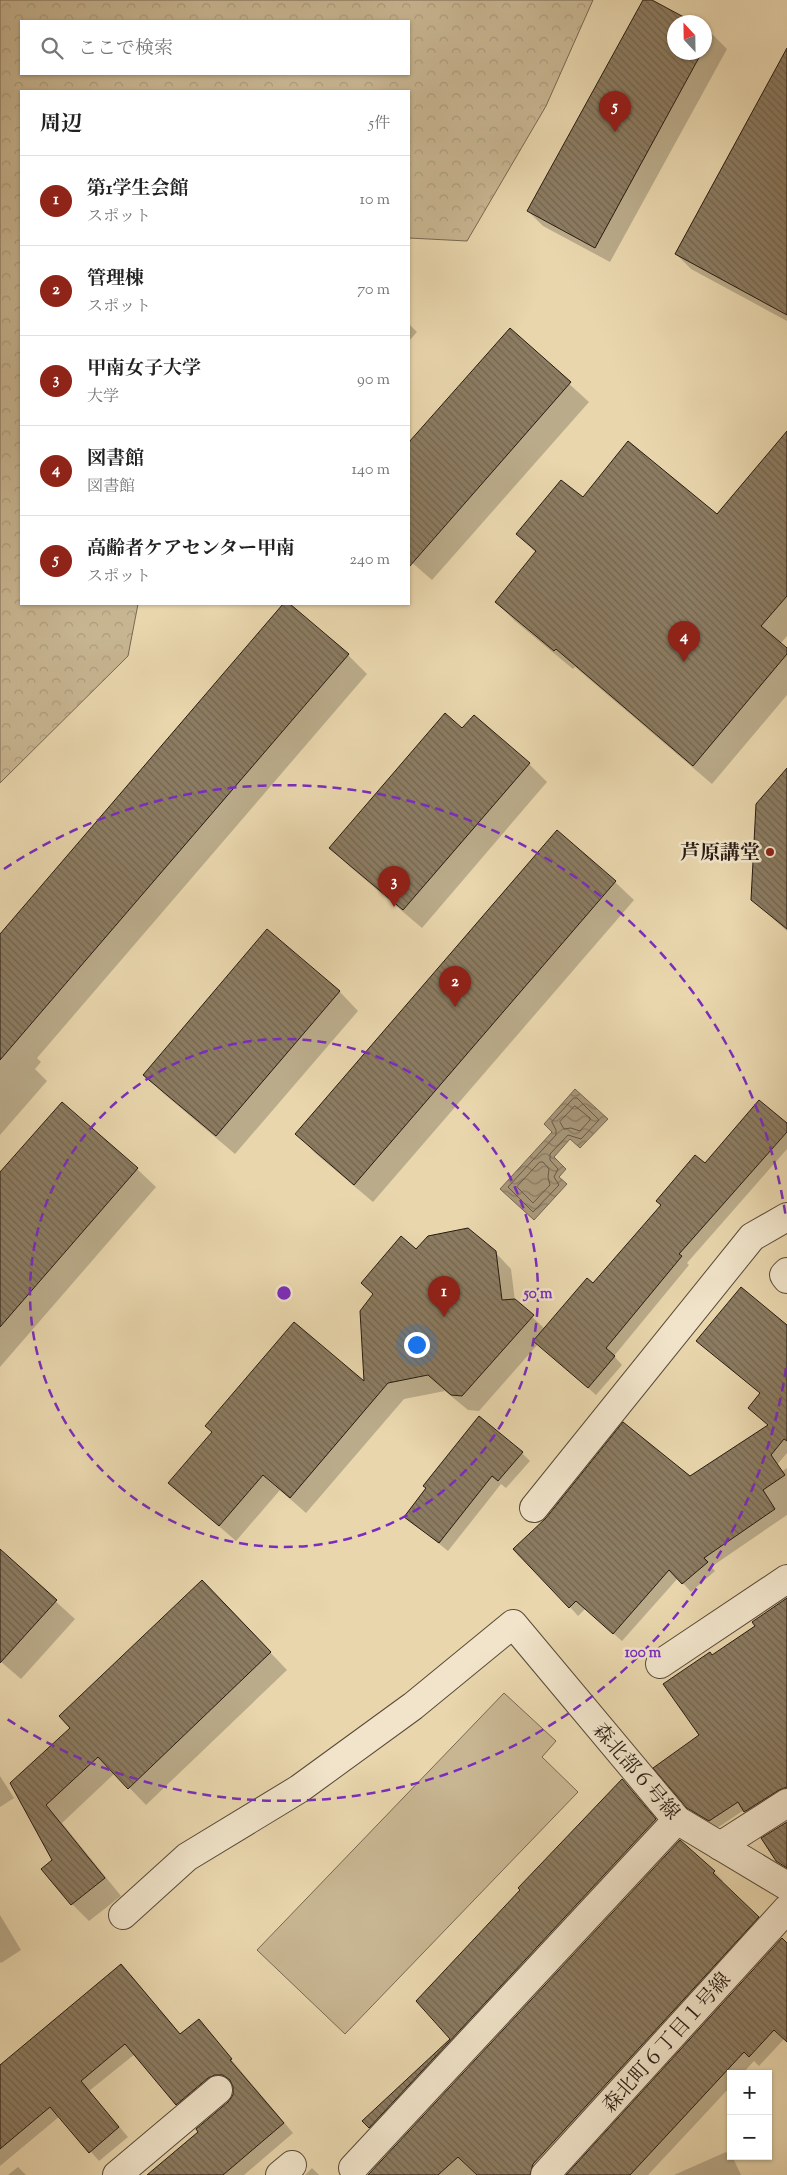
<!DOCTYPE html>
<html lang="ja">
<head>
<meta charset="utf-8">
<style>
	:root { --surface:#fff; --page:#f2f2f2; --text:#222; --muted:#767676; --line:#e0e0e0; --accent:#8f2418 }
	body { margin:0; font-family:"Sorts Mill Goudy","Noto Serif JP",serif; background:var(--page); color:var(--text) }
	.controls { position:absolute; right:15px; bottom:15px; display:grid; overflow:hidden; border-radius:0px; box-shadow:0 1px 4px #0004 }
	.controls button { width:45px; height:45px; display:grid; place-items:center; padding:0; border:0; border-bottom:1px solid var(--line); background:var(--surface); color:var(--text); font:25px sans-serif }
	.compass { position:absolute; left:667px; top:15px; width:45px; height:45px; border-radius:50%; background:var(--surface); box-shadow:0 1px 4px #0004; rotate:338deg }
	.you { position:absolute; left:416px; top:1344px; width:18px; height:18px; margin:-12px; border:4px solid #fff; border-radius:50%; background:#1a73e8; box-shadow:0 0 0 8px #1a73e833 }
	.badge { display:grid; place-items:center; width:32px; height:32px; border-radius:50%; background:var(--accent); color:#fff; font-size:16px; font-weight:700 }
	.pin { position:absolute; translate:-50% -41px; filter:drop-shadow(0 1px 2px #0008) }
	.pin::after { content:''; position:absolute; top:26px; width:18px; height:15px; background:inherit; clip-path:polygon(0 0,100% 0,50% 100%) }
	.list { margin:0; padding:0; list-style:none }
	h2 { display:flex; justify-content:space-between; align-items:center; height:65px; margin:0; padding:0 20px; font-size:21px }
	h2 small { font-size:16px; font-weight:400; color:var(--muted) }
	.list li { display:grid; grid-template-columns:32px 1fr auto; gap:15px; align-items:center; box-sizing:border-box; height:90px; padding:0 20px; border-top:1px solid var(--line) }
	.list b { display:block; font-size:19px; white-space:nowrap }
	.list p { margin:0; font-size:16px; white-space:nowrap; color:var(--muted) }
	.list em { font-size:16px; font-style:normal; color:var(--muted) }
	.icon { flex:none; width:28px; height:28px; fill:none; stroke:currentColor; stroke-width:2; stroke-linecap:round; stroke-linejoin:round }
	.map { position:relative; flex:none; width:787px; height:2175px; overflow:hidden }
	.search { position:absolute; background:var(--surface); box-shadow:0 1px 4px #0004; left:20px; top:20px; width:390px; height:55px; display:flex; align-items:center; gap:12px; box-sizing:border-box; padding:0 18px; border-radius:0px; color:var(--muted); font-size:19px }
	.panel { position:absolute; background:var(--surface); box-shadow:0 1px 4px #0004; left:20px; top:90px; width:390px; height:515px; border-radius:0px }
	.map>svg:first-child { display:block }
	.forest { fill:url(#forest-crowns); stroke:#786852; fill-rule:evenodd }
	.pitch { fill:#c8b692; stroke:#786852 }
	.water { fill:url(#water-waves); stroke:#74654f }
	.shadow { fill:#0003 }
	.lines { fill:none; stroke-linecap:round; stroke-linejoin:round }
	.shore { stroke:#685844; stroke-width:1 }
	.building { fill:url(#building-back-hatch); stroke:#281b11 }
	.minor-casing { stroke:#584a38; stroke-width:30 }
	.minor { stroke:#f1e4ca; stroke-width:28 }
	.ring { fill:none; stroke:#7b2cbf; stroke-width:2.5; stroke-dasharray:9 6 }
	.poi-dot { fill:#8f2418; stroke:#f1e4ca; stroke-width:2 }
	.labels { text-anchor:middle; stroke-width:5; stroke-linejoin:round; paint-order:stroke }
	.poi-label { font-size:20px; font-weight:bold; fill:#281b11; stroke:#f1e4ca; text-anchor:end }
	.street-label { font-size:20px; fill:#281b11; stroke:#f1e4ca }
	.centre { fill:#7b2cbf; stroke:#f1e4ca; stroke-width:2.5 }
	.ring-label { font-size:15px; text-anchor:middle; font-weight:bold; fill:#7b2cbf; stroke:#f1e4ca; stroke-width:5; stroke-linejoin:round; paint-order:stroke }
</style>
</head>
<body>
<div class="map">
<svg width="787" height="2175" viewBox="0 0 787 2175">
	<defs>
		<pattern id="forest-crowns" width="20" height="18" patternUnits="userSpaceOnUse" patternTransform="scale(1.25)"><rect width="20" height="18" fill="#c8b692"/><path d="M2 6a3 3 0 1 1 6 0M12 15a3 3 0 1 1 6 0" fill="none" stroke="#ac9c7d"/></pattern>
		<pattern id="water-waves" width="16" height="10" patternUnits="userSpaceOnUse" patternTransform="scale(1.25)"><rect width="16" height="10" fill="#a79678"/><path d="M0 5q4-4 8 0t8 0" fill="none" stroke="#887a61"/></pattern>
		<pattern id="building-back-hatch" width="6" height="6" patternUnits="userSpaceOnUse" patternTransform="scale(1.25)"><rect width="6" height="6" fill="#8c7c62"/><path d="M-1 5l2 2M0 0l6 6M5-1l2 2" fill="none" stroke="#72654f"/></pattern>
	</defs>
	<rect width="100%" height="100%" fill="#e9d6ad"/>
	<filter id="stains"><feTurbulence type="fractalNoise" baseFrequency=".004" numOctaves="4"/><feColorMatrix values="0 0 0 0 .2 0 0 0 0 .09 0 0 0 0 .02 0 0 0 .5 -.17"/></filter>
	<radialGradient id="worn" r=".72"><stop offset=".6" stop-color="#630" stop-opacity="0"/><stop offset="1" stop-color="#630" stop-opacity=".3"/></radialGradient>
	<path class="forest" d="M0,0H593L546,106L467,241L409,238V91H21V604H138L128,656L0,783ZM21,21H409V74H21Z"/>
	<path class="pitch" d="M504,1693L556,1741L542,1757L578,1792L345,2034L257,1950Z"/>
	<path class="water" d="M575,1089L608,1119L580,1148L570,1139L554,1157L566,1169L559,1177L567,1184L534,1220L500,1189L552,1132L544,1124Z"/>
	<g class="shadow">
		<path d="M644,0H649L691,22H674V52H704V30L712,34L727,49L610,262L543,226L528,211Z"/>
		<path d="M787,51V321L691,269L676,254Z"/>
		<path d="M409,324L417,332L409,341Z"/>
		<path d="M510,330L589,402L432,580L409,560V444Z"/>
		<path d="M787,442V636L780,644L787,649V695L712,784L575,667L573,669L515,621L496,602L536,553L518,534L583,498L717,515Z"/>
		<path d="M285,604H288L348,655L367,674L37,1058L41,1062L35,1069L47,1081L0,1135V936Z"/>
		<path d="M462,730L529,764L547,782L422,928L349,866L331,848Z"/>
		<path d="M787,770V931L752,900Z"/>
		<path d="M615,882L634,900L373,1202L315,1153L297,1134Z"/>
		<path d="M267,931L340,992L358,1011L235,1154L163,1093L145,1075Z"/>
		<path d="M787,1125V1149L687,1263L689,1265L614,1356L622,1365L596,1395L538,1344L479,1411L468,1410L445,1391L404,1399L306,1513L280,1490L236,1541L169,1483L365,1384L416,1251L495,1252L511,1269L515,1301L545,1329L593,1285L705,1165Z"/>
		<path d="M137,1169L156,1187L0,1367V1174Z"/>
		<path d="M706,1349L787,1359V1453L760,1485L787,1468V1515L711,1567L715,1571L691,1592L678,1578L622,1641L585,1609L578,1616L570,1607L690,1478L769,1426L749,1408L761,1394Z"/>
		<path d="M522,1453L530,1461L506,1488L501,1484L448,1551L406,1517Z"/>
		<path d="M0,1551L75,1619L21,1679L0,1661Z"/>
		<path d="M219,1599L287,1670L146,1805L115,1773L62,1823L121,1896L89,1921L72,1904L43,1869L53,1860L12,1783Z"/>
		<path d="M787,1599V1796L752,1818L744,1810L717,1828L696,1815L688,1807L712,1656L757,1627Z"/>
		<path d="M0,1776L14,1798L0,1807Z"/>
		<path d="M629,1788L663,1828L377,2134L364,2121L452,2039L418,2001Z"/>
		<path d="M714,1872L723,1881L721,1883L767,1927L542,2175H369Z"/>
		<path d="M0,1915L21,1950L1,1963L0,1962Z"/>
		<path d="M131,1975L181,2035L199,2021L293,2133L244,2175H149L200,2132L229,2103L234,2096L233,2084H225L186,2114L135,2054L89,2091L128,2137L99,2161L60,2116L0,2166V2066Z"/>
		<path d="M787,1992V2042L784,2039L759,2066L754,2061L742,2074H731V2086L648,2175H568Z"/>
		<path d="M726,2152L734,2160L741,2175H674Z"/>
		<path d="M18,2167L26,2175H8Z"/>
		<path d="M312,2168L319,2175H305Z"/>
	</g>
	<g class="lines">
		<g class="shore">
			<path d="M574,1098H577L599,1120L581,1139L568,1135L550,1154V1160L558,1169L554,1177L559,1185L533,1212L508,1187L556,1135V1130L552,1122Z"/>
			<path d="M575,1106L590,1118V1120L580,1131L571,1128L564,1129L560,1122Z"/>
			<path d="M540,1162H543L549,1169L548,1177L550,1185L533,1203L517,1187Z"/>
		</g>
	</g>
	<g class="building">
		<path d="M643,0H652L693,22H674V52H702L595,248L527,211Z"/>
		<path d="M787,48V315L675,254Z"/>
		<path d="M510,328L571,382L409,567V442Z"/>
		<path d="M787,431V596L761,626L787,648V654L693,766L556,649L554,651L495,602L536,551L516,534L561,480L583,497L628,441L717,514Z"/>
		<path d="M283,604H290L349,654L0,1060V934Z"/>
		<path d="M445,713L462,728L474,715L530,763L403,910L329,848Z"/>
		<path d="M787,768V929L751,900L756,804Z"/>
		<path d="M557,830L616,881L354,1185L295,1134Z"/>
		<path d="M267,929L340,991L216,1136L143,1075Z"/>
		<path d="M759,1100L787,1123V1132L679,1254L682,1256L606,1348L615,1356L588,1388L533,1341L587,1278L593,1283L661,1205L656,1201L695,1155L705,1163Z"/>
		<path d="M62,1102L138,1168L0,1327V1172Z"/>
		<path d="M468,1228L496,1251L502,1300L515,1299L534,1315L462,1396L451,1395L428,1375L388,1383L290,1498L263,1475L219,1526L168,1483L212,1432L205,1426L294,1322L364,1381L360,1311L373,1294L361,1283L401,1236L416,1249L428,1236Z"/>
		<path d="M741,1287L787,1325V1441L784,1439L771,1455L785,1475L763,1490L775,1509L704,1558L708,1562L682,1584L669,1570L613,1634L576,1601L569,1608L513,1549L546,1518L623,1422L690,1476L768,1425L748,1408L760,1393L696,1341Z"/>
		<path d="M479,1416L523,1452L498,1481L492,1476L439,1543L404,1517L426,1488L423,1486Z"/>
		<path d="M0,1549L57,1600L0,1663Z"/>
		<path d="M202,1580L271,1652L128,1789L98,1757L46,1805L105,1878L71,1905L41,1869L52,1860L10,1783L70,1728L59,1716Z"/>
		<path d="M787,1598V1787L779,1790L744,1812L738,1802L709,1821L687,1808L653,1768L699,1735L663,1684L710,1652L712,1655L755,1626L752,1622Z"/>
		<path d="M622,1779L656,1819L369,2128L362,2121L450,2039L416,2001L520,1890L518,1888Z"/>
		<path d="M787,1822V1868L776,1861L761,1838Z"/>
		<path d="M680,1840L715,1871L713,1873L759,1917L533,2164L530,2175H477L458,2157L438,2175H368Z"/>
		<path d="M782,1938L787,1943V2042L774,2030L749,2057L744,2052L630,2175H566Z"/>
		<path d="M121,1964L180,2034L199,2019L232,2059L230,2060L284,2123L223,2175H147L198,2132L196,2129L228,2102L233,2095V2087L230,2080L223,2075H215L208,2078L176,2105L125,2044L81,2081L119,2127L89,2153L50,2107L0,2149V2065Z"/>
	</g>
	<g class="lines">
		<defs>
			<g id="minor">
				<path d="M787,1272L784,1275L787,1279"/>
				<path d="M534,1508L752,1237L787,1217"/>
				<path d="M660,1664L787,1579"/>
				<path d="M720,1846L787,1803"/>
				<path d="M123,1915L187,1857L299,1789L413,1706L513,1624L677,1820L787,1886"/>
				<path d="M353,2168L677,1820"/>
				<path d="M117,2175L218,2090"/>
				<path d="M280,2175L292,2165"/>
				<path d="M545,2175L787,1909"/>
			</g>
		</defs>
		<use href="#minor" class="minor-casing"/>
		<use href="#minor" class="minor"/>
	</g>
	<g class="ring">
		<circle cx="284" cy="1293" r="254"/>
		<path d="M786 1368A508 508 0 0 1 4 1717M4 869A508 508 0 0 1 786 1218"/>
	</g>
	<circle class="poi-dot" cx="770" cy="852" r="5"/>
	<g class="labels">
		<g class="poi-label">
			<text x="760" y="859">芦原講堂</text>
		</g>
		<g class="street-label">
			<text transform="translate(637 1771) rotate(49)" y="7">森北部６号線</text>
			<text transform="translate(666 2042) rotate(-48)" y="7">森北町６丁目１号線</text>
		</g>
	</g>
	<circle cx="284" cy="1293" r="8" class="centre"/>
	<g class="ring-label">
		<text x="538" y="1298">50 m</text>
		<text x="643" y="1657">100 m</text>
	</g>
	<rect width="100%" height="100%" filter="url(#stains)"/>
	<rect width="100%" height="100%" fill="url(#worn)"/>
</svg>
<div class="controls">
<button>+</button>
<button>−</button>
</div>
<svg class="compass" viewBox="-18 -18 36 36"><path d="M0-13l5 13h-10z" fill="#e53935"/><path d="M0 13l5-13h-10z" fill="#767676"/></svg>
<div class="you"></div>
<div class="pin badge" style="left:444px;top:1317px">1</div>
<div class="pin badge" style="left:455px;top:1007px">2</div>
<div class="pin badge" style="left:394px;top:907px">3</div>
<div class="pin badge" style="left:684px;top:662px">4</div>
<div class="pin badge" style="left:615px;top:132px">5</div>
<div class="search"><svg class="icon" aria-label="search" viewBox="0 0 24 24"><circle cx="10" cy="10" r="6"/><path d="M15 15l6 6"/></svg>ここで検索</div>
<section class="panel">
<h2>周辺<small>5件</small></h2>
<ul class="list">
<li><span class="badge">1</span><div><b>第1学生会館</b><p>スポット</p></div><em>10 m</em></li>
<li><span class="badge">2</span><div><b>管理棟</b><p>スポット</p></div><em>70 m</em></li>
<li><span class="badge">3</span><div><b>甲南女子大学</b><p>大学</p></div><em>90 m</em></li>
<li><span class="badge">4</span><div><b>図書館</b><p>図書館</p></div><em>140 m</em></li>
<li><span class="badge">5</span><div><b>高齢者ケアセンター甲南</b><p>スポット</p></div><em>240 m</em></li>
</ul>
</section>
</div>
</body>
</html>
